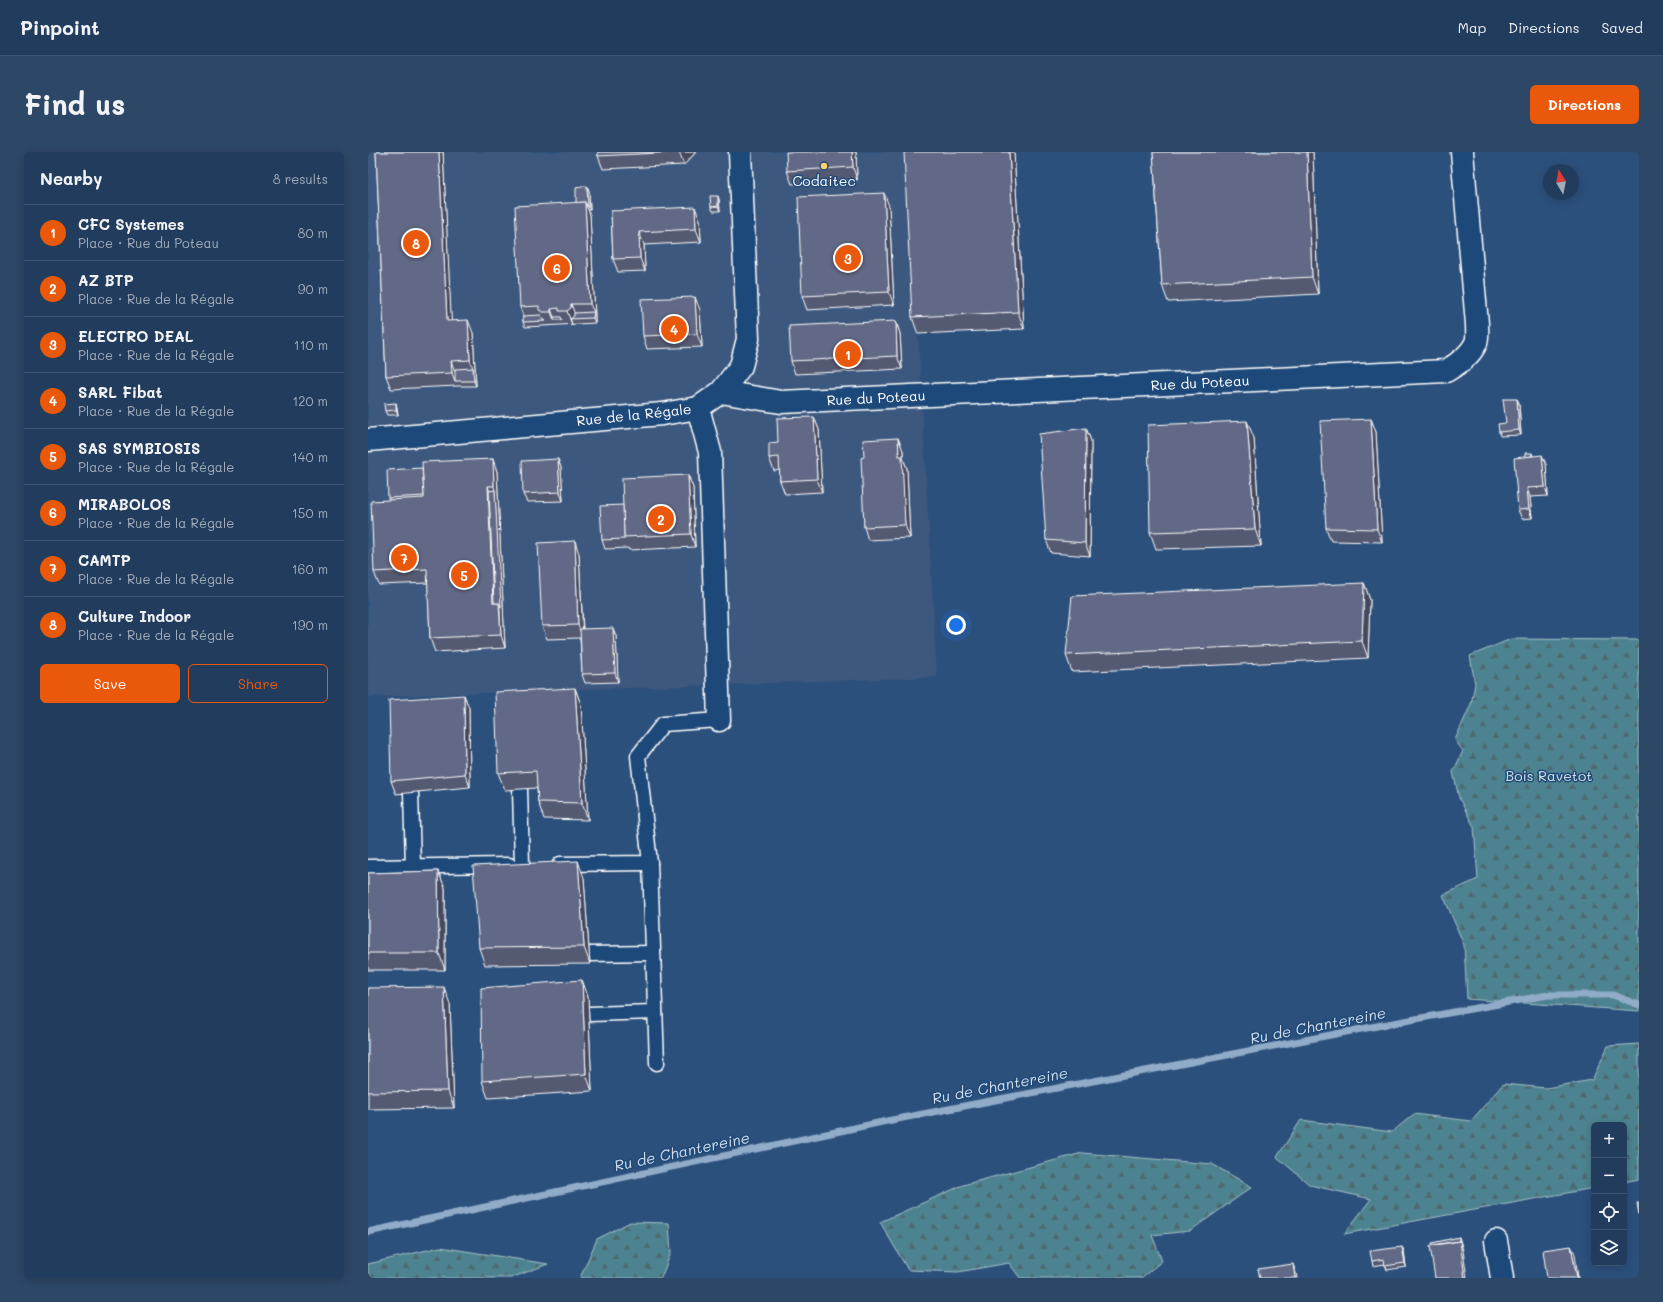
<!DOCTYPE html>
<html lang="en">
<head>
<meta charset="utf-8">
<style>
	:root { --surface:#213c5d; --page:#2d4766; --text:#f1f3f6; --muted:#a2adbc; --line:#3e5672; --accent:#ea580c }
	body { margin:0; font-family:Mali,sans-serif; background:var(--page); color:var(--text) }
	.controls { position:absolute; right:12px; bottom:12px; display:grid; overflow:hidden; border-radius:6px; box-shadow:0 2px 10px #0003 }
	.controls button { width:36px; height:36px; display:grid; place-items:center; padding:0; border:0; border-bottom:1px solid var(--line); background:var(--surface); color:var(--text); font:20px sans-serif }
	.compass { position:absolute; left:1175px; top:12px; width:36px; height:36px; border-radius:50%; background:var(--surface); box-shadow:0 2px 10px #0003; rotate:350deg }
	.you { position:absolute; left:588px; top:473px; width:14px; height:14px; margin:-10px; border:3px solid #fff; border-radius:50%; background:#1a73e8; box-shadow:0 0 0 6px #1a73e833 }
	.badge { display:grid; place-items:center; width:26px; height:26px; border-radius:50%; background:var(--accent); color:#fff; font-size:13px; font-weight:700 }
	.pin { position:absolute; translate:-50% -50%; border:2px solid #fff; box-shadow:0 1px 4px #0006 }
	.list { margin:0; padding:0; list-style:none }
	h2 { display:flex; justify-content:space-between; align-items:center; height:52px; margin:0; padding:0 16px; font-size:17px }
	h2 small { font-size:13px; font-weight:400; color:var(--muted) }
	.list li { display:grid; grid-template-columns:26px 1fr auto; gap:12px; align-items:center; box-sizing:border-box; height:56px; padding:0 16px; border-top:1px solid var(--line) }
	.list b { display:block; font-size:15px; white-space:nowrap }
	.list p { margin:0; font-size:13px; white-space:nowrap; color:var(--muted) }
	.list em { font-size:13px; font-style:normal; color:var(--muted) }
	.actions { display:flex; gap:8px; padding:12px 16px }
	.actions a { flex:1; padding:9px 0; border:1px solid var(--accent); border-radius:6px; text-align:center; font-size:14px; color:var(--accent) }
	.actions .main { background:var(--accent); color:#fff }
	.icon { flex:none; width:22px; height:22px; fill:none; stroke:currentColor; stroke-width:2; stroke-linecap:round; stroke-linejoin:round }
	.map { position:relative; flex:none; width:1271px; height:1126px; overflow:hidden; border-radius:6px }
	header { display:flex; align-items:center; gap:24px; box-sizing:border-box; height:56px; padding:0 20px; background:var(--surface); border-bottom:1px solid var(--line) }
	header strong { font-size:19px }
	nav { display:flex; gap:22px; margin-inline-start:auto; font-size:14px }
	.intro { display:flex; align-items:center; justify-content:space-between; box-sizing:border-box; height:96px; padding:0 24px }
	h1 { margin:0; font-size:28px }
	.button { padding:10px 18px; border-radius:6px; background:var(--accent); color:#fff; font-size:14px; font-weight:700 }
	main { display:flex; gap:24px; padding:0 24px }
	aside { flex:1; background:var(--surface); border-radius:6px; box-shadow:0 2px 10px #0003 }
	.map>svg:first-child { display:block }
	.built { fill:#3c587f }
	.forest { fill:url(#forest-firs); stroke:#a6c1c8 }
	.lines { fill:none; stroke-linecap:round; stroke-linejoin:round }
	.stream { stroke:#91acc8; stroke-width:7 }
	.service-casing { stroke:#fff; stroke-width:17 }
	.minor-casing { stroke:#fff; stroke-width:25 }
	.service { stroke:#1f4a7a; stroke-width:14 }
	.minor { stroke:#1f4a7a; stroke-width:22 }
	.wall { fill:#545a73; stroke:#fff }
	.shaded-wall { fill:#454a5e; stroke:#fff }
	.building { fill:#626986; stroke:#fff }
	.poi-dot { fill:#ffd166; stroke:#1f4a7a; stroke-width:1.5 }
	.labels { text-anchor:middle; stroke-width:3; stroke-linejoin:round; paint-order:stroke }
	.poi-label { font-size:14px; fill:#fff; stroke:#1f4a7a }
	.street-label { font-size:14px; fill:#fff; stroke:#1f4a7a }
	.park-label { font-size:14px; fill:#d3e0e3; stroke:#1f4a7a }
	.water-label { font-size:15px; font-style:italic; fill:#d1dce8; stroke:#1f4a7a }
</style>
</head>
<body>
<header>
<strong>Pinpoint</strong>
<nav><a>Map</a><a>Directions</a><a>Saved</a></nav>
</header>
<div class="intro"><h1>Find us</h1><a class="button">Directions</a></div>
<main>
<aside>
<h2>Nearby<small>8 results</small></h2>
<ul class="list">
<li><span class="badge">1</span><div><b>CFC Systemes</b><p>Place · Rue du Poteau</p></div><em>80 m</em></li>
<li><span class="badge">2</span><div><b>AZ BTP</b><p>Place · Rue de la Régale</p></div><em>90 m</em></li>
<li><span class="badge">3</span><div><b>ELECTRO DEAL</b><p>Place · Rue de la Régale</p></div><em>110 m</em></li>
<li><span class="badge">4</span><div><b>SARL Fibat</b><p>Place · Rue de la Régale</p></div><em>120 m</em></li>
<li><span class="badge">5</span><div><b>SAS SYMBIOSIS</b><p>Place · Rue de la Régale</p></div><em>140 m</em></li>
<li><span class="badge">6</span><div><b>MIRABOLOS</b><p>Place · Rue de la Régale</p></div><em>150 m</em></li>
<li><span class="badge">7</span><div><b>CAMTP</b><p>Place · Rue de la Régale</p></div><em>160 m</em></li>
<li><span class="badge">8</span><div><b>Culture Indoor</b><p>Place · Rue de la Régale</p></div><em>190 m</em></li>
</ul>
<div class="actions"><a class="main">Save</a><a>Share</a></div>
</aside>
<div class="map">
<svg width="1271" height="1126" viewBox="0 0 1271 1126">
	<defs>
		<pattern id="forest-firs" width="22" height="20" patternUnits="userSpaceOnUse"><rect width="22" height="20" fill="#4e8390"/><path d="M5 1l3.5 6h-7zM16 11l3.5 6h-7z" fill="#4d6a71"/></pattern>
	</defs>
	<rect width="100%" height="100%" fill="#2c507c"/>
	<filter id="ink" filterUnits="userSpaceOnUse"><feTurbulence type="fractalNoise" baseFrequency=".025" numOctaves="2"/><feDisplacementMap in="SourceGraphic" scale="8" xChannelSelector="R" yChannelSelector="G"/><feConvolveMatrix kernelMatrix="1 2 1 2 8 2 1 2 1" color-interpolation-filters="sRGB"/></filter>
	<g filter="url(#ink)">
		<path class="built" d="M0,0H540L569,525L0,545Z"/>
		<g class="forest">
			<path d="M1143,487L1271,488V859L1099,847L1096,793L1075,743L1110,727L1106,675L1091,646L1085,620L1095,599L1087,588L1103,552L1107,532L1102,504Z"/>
			<path d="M1271,892V1027L1256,1030V973H1226V1036L976,1082L1003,1047L942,1033L909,1005L933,968L1024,980L1046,962L1103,969L1135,932L1178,936L1224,928L1240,894Z"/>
			<path d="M714,1001L844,1012L884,1035L822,1079L784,1083L794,1109L773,1126H652L641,1111L590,1120L540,1118L512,1070L595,1033Z"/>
			<path d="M262,1070L301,1071L303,1101L293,1126H212L229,1087Z"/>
			<path d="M72,1095L180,1112L143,1126H0V1112Z"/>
		</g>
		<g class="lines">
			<path class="stream" d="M0,1080L519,969L1009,874L1180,843H1245L1271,853"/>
			<defs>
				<g id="service">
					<path d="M152,637L154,713"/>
					<path d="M43,640L45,714"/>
					<path d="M282,711L289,911"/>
					<path d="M192,712L282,711L270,604L295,572L351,568"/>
					<path d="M0,715L141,713"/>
					<path d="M221,802L285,801"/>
					<path d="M221,862L287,860"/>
				</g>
				<g id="minor">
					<path d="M353,240L413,250L1078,219C1090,212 1102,204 1108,191C1110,186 1109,177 1109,172L1094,0"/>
					<path d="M330,256L342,300L351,568"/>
					<path d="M0,288L294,262L330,256L353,240L373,214L380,187L372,0"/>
					<path d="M1128,1089L1134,1126"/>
				</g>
			</defs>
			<use href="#service" class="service-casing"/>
			<use href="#minor" class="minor-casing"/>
			<use href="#service" class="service"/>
			<use href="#minor" class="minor"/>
		</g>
		<g class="wall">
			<path d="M8,0H75L83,169L105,181L108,234H89L23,237L18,224Z"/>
			<path d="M230,0H328L316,13L235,17L230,4Z"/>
			<path d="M488,0L489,28L424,32L419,19Z"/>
			<path d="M646,0L656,177L550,182L544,165Z"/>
			<path d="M785,0H945L950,142L800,150L794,133Z"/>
			<path d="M219,34L221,39L222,58H220L222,63L227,165V171L157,175L155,170V164L152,155L208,51Z"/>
			<path d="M350,44L351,48L352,59H345L343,55Z"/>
			<path d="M521,54L526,153L439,158L434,144Z"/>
			<path d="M243,59L332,68L333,90L276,93L277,119L250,120L245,107Z"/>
			<path d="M332,158L334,195L279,197L275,184Z"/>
			<path d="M528,169L532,182L534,217L427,222L423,209Z"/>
			<path d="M1149,247L1151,251L1153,283L1132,284L1131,280L1138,271Z"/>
			<path d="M28,251L29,256L30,263H19L17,259Z"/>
			<path d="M446,265L451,278L454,340L417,342L412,329V318L406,319L401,306L410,290Z"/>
			<path d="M1003,267L1008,280L1014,390L963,389L958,376Z"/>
			<path d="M718,276L723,289L722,404L683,401L678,388Z"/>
			<path d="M530,286L535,299V306L539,317L542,386L500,388L496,375V305Z"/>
			<path d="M886,286L893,394L788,397L782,380Z"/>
			<path d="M1164,301L1165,304L1178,312L1180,344L1162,345L1164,366L1154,367L1150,358Z"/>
			<path d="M125,307L129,320L137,496L67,500L62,486L60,431L11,433L6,420L21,348L20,346L54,316Z"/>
			<path d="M190,307L193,316L195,349L159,350L155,342Z"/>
			<path d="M320,323L325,336L327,395L261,398L260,396L237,397L234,388L255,353Z"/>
			<path d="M211,402L215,477L248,484L250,530L217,531L214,522L212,486L179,487L174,474Z"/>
			<path d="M996,431L1002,448L1000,506L704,520L698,503Z"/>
			<path d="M207,536L213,553L220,668L176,667L170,650L169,636L137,638L130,621Z"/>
			<path d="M96,543L101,556L102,635L28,642L23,629Z"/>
			<path d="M70,719L77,736V818H0V721Z"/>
			<path d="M216,726L222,812L117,813L111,796Z"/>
			<path d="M214,828L220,845L224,939L120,946L114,929Z"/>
			<path d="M0,836L82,852L86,956L0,957Z"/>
			<path d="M1034,1095L1036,1099L1038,1115L1019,1118L1017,1112L1005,1114L1004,1109Z"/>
		</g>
		<g class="shaded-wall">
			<path d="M71,0H75L84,182L79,169Z"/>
			<path d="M311,0H328L316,13Z"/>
			<path d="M484,0H488L489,28L485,15Z"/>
			<path d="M641,0H646L656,177L650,160Z"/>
			<path d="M939,0H945L950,142L944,125Z"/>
			<path d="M219,34L221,39L222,58L220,54Z"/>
			<path d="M516,41L521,54L526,153L521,140Z"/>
			<path d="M350,44L351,48L352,59L350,54Z"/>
			<path d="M217,50L222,63L227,165V171L225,166L226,160L222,152Z"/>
			<path d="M327,55L332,68L333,90L328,77Z"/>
			<path d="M271,80L276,93L277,119L272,106Z"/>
			<path d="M327,145L332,158L334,195L329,182Z"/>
			<path d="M203,152L208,165L202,167L204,172L199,159Z"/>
			<path d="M183,157L187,168H186L183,160Z"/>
			<path d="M100,168L105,181L108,234L106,229L105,216L102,208Z"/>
			<path d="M528,169L532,182L534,217L529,204Z"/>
			<path d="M83,209L88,222L87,229L84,221Z"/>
			<path d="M1149,247L1151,251L1153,283L1151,278Z"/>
			<path d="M28,251L29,256L30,263L28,258Z"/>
			<path d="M446,265L451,278L454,340L449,327Z"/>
			<path d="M1003,267L1008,280L1014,390L1009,377Z"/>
			<path d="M879,269L886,286L893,394L887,377Z"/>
			<path d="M718,276L723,289L722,404L717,391Z"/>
			<path d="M530,286L535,299V306L539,317L542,386L537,373L531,304Z"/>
			<path d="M1174,303L1178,312L1180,344L1177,335Z"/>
			<path d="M125,307L129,320L137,496L133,483L127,338L126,334Z"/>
			<path d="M190,307L193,316L195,349L192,340Z"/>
			<path d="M320,323L325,336L327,395L323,382Z"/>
			<path d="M120,334L124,347L129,456L125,451Z"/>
			<path d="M1159,336L1162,345L1164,366L1161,357Z"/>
			<path d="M207,389L211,402L215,486L210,473Z"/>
			<path d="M996,431L1002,448L1000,506L994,489Z"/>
			<path d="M245,476L248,484L250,530L247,521Z"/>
			<path d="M207,536L213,553L220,668L214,651Z"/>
			<path d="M96,543L101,556L102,635L97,622Z"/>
			<path d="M210,709L216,726L222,812L216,795Z"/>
			<path d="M70,719L77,736V818L71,801Z"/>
			<path d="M214,828L220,845L224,939L218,922Z"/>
			<path d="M76,835L82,852L86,956L80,939Z"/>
			<path d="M1091,1085L1095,1098L1099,1126H1097Z"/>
			<path d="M1203,1094L1207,1102L1210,1126H1209Z"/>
			<path d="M1034,1095L1036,1099L1038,1115L1037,1111Z"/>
			<path d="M925,1112L928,1121L929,1126H927Z"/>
		</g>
		<g class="building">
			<path d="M8,0H71L79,169L100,168L102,208L83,209L84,221L18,224Z"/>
			<path d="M230,0H311L230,4Z"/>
			<path d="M418,0H484L485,15L419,19Z"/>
			<path d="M536,0H641L650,160L544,165Z"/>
			<path d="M785,0H939L944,125L794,133Z"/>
			<path d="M219,34L220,54H219L217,50L208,51V36Z"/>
			<path d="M516,41L521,140L434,144L430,45Z"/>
			<path d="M342,44H350V54L343,55Z"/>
			<path d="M217,50L222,152H203V156L199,159H191V156L183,157V160H175L171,158V154L152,155L147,54Z"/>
			<path d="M327,55L328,77L271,80L272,106L245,107L243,59Z"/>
			<path d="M327,145L329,182L275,184L273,147Z"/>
			<path d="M226,160L225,166L202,167L206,164V161Z"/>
			<path d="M173,163L174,166L178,169L155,170V164Z"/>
			<path d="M186,165H193L194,168H186Z"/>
			<path d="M528,169L529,204L423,209L421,174Z"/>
			<path d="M105,216L106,229H87V217Z"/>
			<path d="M1135,247H1149L1151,278L1131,280L1130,272L1138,271Z"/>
			<path d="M28,251V258L17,259L16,252Z"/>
			<path d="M446,265L449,327L412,329L411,305L401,306V291L410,290L409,266Z"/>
			<path d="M1003,267L1009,377L958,376L952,269Z"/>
			<path d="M879,269L887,377L782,380L780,273Z"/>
			<path d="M718,276L717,391L678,388L671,282Z"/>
			<path d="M530,286L531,304H534L537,373L496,375L493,306L496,305L495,288Z"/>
			<path d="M1157,301H1164V304L1157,305Z"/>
			<path d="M1174,303L1177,335L1159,336L1161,357L1150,358L1146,306Z"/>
			<path d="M125,307L126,334H120L125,451H131L133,483L62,486L59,417L6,420L3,349L56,346L54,310Z"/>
			<path d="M190,307L192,340L155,342L154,309Z"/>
			<path d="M54,316L56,344L20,346L19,318Z"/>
			<path d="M320,323L323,382L256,385L254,326Z"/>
			<path d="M127,338L133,455L131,451H126L121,339Z"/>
			<path d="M255,353L256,385L257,387L234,388L232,354Z"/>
			<path d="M207,389L210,473L174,474L170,391Z"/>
			<path d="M996,431L994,489L698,503L704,444Z"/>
			<path d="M245,476L247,521L214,522L212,477Z"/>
			<path d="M207,536L214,651L170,650L168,619L130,621L127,540Z"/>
			<path d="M96,543L97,622L23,629L21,548Z"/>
			<path d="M210,709L216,795L111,796L105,714Z"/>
			<path d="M70,719L71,801H0V721Z"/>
			<path d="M214,828L218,922L114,929L113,836Z"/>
			<path d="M76,835L80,939L0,940V836Z"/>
			<path d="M1269,1051H1271V1063Z"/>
			<path d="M1091,1085V1089L1064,1093V1091Z"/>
			<path d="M1092,1089L1097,1126H1067L1062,1094Z"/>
			<path d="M1203,1094L1209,1126H1179L1175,1098Z"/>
			<path d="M1034,1095L1037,1111L1017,1114L1016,1107L1004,1109L1002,1099Z"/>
			<path d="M925,1112L927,1126H892L890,1117Z"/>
		</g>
	</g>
	<circle class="poi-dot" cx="456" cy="14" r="4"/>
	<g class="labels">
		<g class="poi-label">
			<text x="456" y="34">Codaitec</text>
		</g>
		<g class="street-label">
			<text transform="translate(832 231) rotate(-3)" y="5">Rue du Poteau</text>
			<text transform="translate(508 246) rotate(-3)" y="5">Rue du Poteau</text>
			<text transform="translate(266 263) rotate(-6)" y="5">Rue de la Régale</text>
		</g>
		<g class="park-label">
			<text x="1181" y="629">Bois Ravetot</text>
		</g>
		<g class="water-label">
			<text transform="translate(950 874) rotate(-11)" y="5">Ru de Chantereine</text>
			<text transform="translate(632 934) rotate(-11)" y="5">Ru de Chantereine</text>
			<text transform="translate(314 1000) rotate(-12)" y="5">Ru de Chantereine</text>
		</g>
	</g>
</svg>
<div class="controls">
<button>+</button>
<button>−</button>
<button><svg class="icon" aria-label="locate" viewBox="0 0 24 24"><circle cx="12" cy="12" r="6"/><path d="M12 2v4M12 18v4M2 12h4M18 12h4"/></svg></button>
<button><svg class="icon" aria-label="layers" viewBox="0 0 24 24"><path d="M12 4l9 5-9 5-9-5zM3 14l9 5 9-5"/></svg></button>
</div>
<svg class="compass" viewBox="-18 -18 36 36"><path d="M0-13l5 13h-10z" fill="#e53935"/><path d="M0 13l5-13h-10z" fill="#a2adbc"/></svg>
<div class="you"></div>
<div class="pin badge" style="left:480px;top:202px">1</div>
<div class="pin badge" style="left:293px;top:367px">2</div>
<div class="pin badge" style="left:480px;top:106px">3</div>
<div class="pin badge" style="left:306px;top:177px">4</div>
<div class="pin badge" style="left:96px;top:423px">5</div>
<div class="pin badge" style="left:189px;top:116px">6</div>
<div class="pin badge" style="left:36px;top:406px">7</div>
<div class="pin badge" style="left:48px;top:91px">8</div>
</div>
</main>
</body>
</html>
